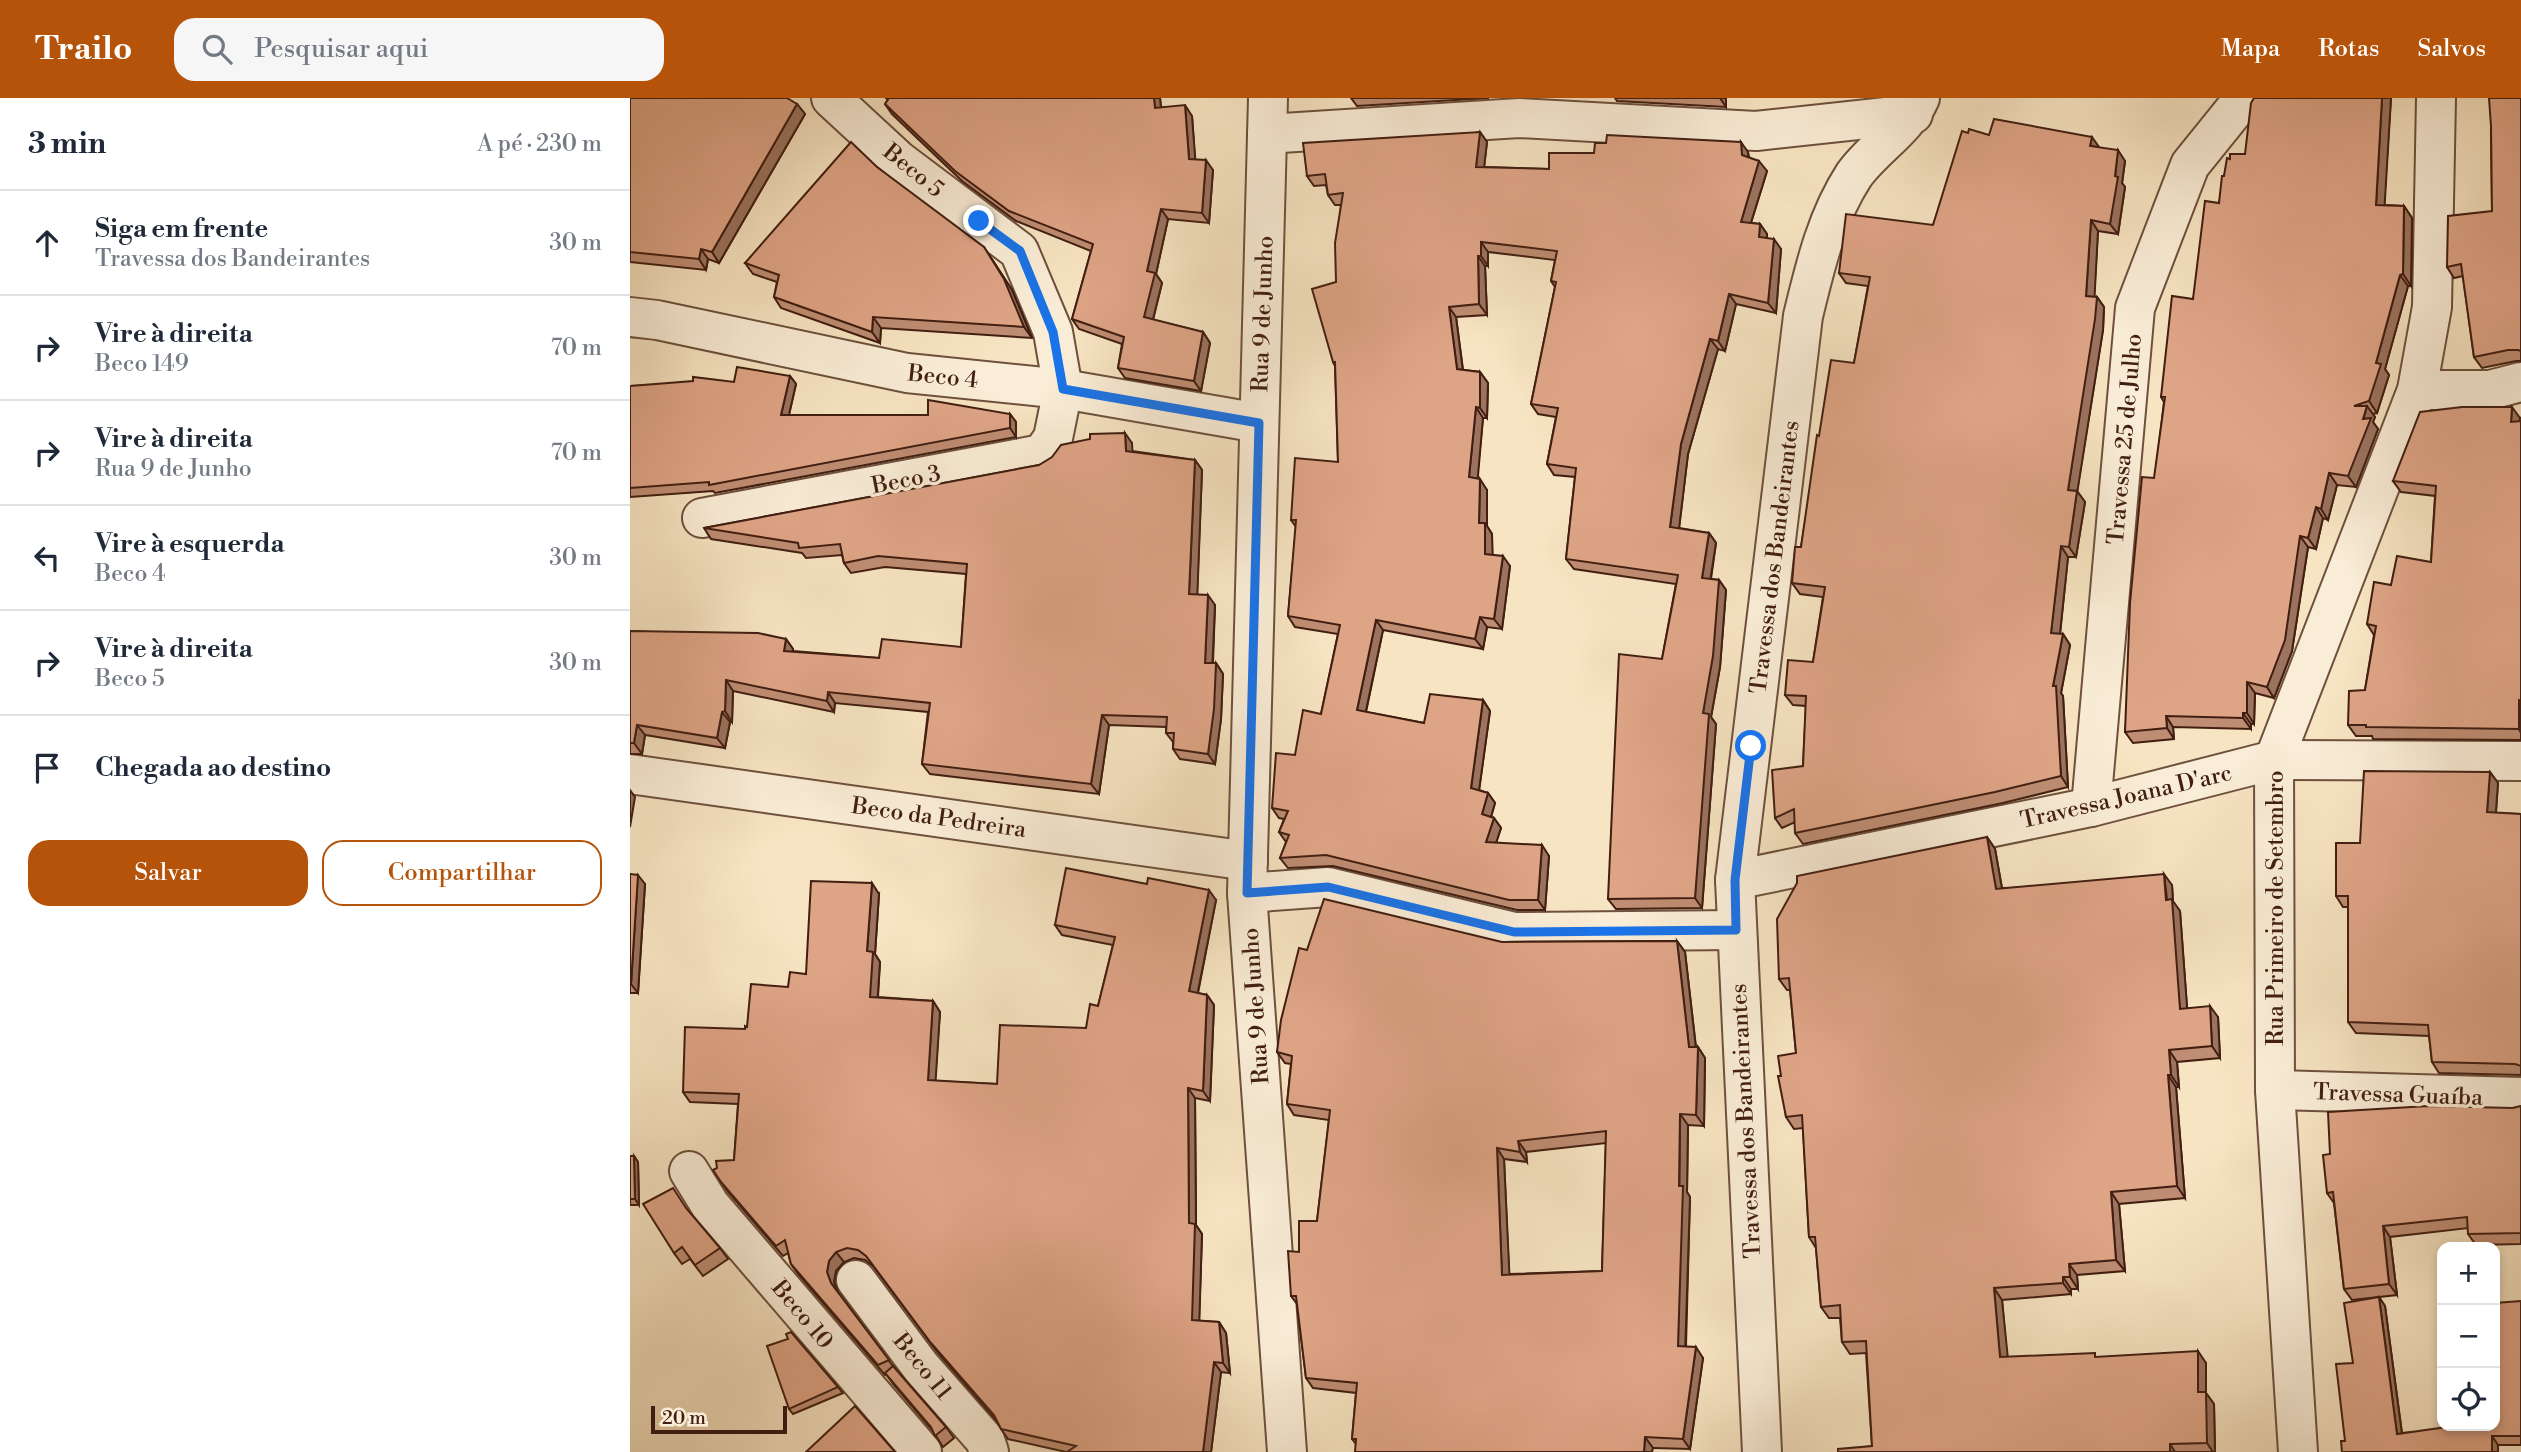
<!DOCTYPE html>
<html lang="pt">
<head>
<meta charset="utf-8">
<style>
	:root { --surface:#fff; --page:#f6f6f7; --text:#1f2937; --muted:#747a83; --line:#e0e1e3; --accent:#b45309 }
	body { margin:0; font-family:"Libre Bodoni",serif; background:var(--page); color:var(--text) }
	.controls { position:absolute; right:21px; bottom:21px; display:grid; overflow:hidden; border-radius:14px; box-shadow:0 4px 10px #0003 }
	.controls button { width:63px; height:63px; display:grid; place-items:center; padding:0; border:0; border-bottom:2px solid var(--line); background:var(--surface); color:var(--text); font:35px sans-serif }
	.scale { position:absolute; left:21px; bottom:18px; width:136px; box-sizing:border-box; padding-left:7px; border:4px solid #411e11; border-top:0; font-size:19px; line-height:24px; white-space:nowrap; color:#411e11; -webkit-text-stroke:5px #faedd7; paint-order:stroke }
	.stop { position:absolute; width:21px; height:21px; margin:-16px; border:5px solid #1a73e8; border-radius:50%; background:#fff }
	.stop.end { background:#1a73e8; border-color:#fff; box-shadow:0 2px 7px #0008 }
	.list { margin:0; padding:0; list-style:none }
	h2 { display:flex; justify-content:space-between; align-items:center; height:91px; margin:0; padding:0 28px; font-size:30px }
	h2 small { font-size:23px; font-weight:400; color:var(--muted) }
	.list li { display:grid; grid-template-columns:46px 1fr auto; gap:21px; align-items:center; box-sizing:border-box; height:105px; padding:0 28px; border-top:2px solid var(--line) }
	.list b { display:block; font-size:26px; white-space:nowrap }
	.list p { margin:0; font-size:23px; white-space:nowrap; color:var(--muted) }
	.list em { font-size:23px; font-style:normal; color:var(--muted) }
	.actions { display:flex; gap:14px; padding:21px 28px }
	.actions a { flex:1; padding:16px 0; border:2px solid var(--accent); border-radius:21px; text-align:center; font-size:24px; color:var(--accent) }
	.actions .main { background:var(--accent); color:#fff }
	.icon { flex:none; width:38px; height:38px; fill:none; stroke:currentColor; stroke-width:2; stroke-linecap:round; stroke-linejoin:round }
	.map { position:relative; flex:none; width:1891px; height:1354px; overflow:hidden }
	header { display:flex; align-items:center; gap:42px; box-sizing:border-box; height:98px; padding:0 35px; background:var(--accent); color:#fff }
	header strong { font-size:33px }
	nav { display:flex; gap:38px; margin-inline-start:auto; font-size:24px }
	.search { width:490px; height:63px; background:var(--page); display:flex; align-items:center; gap:18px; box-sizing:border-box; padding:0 24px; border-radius:21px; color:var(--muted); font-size:26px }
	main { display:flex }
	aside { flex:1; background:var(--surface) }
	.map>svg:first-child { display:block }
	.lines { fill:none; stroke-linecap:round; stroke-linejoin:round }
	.minor-casing { stroke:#6e503d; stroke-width:42 }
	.minor { stroke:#faedd7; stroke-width:38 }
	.wall { fill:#bf8d73; stroke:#411e11; stroke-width:2; fill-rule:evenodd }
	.shaded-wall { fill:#9b735e; stroke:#411e11; stroke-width:2 }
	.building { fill:#dea486; stroke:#411e11; stroke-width:2; fill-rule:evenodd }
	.route { stroke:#1a73e8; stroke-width:9 }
	.labels { text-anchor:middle; stroke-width:7; stroke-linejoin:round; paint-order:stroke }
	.street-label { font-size:23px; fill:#411e11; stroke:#faedd7 }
</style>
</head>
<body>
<header>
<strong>Trailo</strong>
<div class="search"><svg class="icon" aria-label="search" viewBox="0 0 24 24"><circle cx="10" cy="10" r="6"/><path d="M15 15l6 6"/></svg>Pesquisar aqui</div>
<nav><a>Mapa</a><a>Rotas</a><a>Salvos</a></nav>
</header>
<main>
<aside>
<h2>3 min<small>A pé · 230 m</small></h2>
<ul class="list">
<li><svg class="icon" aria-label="ahead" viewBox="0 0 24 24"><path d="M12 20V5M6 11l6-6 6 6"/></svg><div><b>Siga em frente</b><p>Travessa dos Bandeirantes</p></div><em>30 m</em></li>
<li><svg class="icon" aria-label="right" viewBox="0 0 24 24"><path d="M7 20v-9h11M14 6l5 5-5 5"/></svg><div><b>Vire à direita</b><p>Beco 149</p></div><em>70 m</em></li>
<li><svg class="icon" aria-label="right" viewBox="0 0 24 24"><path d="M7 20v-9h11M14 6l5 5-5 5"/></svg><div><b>Vire à direita</b><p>Rua 9 de Junho</p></div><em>70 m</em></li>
<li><svg class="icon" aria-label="left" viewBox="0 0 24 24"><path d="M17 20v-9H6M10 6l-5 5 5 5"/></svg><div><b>Vire à esquerda</b><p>Beco 4</p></div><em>30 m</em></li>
<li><svg class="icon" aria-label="right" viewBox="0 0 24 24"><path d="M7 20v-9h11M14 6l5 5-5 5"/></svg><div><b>Vire à direita</b><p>Beco 5</p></div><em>30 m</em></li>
<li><svg class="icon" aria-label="arrive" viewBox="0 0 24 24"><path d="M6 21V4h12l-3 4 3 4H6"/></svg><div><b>Chegada ao destino</b></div></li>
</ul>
<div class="actions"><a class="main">Salvar</a><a>Compartilhar</a></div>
</aside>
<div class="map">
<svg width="1891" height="1354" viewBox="0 0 1891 1354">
	<rect width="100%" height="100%" fill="#f7e4c2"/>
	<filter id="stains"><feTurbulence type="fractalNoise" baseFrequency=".00286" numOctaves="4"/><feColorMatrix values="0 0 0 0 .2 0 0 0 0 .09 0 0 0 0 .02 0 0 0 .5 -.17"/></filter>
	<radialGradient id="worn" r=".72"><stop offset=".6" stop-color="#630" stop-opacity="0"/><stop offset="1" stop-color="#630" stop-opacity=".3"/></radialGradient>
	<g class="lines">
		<defs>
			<g id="minor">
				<path d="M638,0L617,795L657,1354"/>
				<path d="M637,36L889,20L1126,33L1283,16"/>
				<path d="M0,219L27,222L277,275L433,291L629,325"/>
				<path d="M1787,292H1860L1891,284"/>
				<path d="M72,420L412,356L423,340L433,291L423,234L389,153L268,62L201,0"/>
				<path d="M0,676L618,763"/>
				<path d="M1461,709L1505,210L1560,67L1614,0"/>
				<path d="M1105,782L1461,709L1644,662L1891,663"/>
				<path d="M617,795L698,789L884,834L1106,832"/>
				<path d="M1645,992L1891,999"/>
				<path d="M59,1073L80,1107L292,1354"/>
				<path d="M226,1182L291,1269L355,1342L359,1354"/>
				<path d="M1132,1354L1105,782L1173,218C1185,169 1196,120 1224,77C1244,49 1276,32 1290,0"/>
				<path d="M1668,1354L1645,992L1644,662L1787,292L1802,209L1806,0"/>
			</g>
		</defs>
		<use href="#minor" class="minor-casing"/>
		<use href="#minor" class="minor"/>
	</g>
	<g class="wall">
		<path d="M0,0L167,6L175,16L89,165L78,161L76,172L0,164Z"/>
		<path d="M256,0H530L531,9L562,18L565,61L583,72L579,125L538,121L526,176L532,185L523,222L573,234L580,245L571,293L495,280L488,270L492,246L449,231L442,221L461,153L386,123L332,83L262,16L255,6L258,2Z"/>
		<path d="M721,0H859L727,8Z"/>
		<path d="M985,0H1096V9L987,3Z"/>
		<path d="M1761,0L1754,107L1774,108L1782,120L1781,188H1778L1755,271L1759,277L1747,315L1743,316L1745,319L1743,324L1748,331L1726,389L1707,387L1698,422L1693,420L1686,451L1678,449L1662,553L1644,600L1625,595L1624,626H1621V631L1543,629L1544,641L1503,645L1495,634L1534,304L1531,299L1563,201L1589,105L1594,78L1600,61L1615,56Z"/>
		<path d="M1891,0V263H1886L1852,270L1844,259L1833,178L1824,180L1817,169L1862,113L1861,28Z"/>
		<path d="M850,34L857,44L854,69L919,71L1118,54L1119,59L1137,73L1121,125L1130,126L1137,136V140L1151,151L1146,215L1106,206L1095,253L1088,251L1058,356L1049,430L1079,435L1086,445L1081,481L1089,482L1096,492L1090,569L1081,619L1086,626L1072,810L986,811L978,801L1032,561L1046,486L944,471L936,461L945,379L924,377L917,366L926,319L908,316L901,306L925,189L921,183L925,162L858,154V168H855L857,217L826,219L833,272L850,274L858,285L857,320H853L847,381L857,392V428L862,436V457L880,468L872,531L857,529L853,551L753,532L736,614L794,625L853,602L860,613L849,692L858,695L865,705L861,719L864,720L871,730L866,745L919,758L915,812H887L703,768L658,770L650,760L656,744L649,734L654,721L649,720L642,710L665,657L691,616L708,536L665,529L658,518L666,429L661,422L708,364L705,268L703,264L706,184L711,107H705L698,97L696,87L684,88L677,78Z"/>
		<path d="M1338,35L1469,50L1495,63L1492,85L1495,89L1488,136L1468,133L1464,199H1467L1474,209L1473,232L1447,393L1455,404L1446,459H1438L1430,536H1433L1440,547L1431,595L1433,598L1438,689L1373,705L1173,746L1165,735V724L1152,730L1145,720L1173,668L1176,608L1163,607L1155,597L1183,564L1193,499L1170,496L1162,485L1171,449L1189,338L1224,265L1238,188L1216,185L1209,175L1303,127Z"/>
		<path d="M247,69L361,160L382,192L402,240L251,230L250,245L151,210L144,199L147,184L123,176L115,165Z"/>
		<path d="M160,278L166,286L159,317H298L380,316L386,324V339L85,395L83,393L0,399V288L104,284Z"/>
		<path d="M1890,320L1889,323H1891V642L1743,641L1742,638H1726L1718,627L1735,592L1744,537L1737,526L1761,487L1801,464L1805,398L1771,394L1763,383Z"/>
		<path d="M502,345V353L565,362L572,372L567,496L585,507L583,565H586L593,576L591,621L585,666L550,661L543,651V644L536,635V629L479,627L469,696L300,676L292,666L298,614L205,605L204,614L103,593L102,624H100L95,650L15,637L12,656H0V533L156,541L163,551V553L249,560L331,549L336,476L255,469L221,475L214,465L212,457L176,460L172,455L81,441L74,430L409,367Z"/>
		<path d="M1860,674L1868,685L1866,715L1891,716V977L1809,975L1802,964L1799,938L1726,935L1718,924V809H1713L1706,798L1730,745Z"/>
		<path d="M1357,739L1365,751L1372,790L1542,787L1543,804L1550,813L1557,910L1588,919L1590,960L1547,964L1549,989H1546L1555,1100L1489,1106L1495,1173L1447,1177L1448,1191H1441V1196L1372,1202L1377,1259H1468L1576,1265V1295L1584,1306L1585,1354H1208L1242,1348L1236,1255L1220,1256L1212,1244L1210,1220H1199L1191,1209L1186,1150L1179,1139L1173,1030L1164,1031L1156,1019L1151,978L1166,955L1160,892H1157L1149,881Z"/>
		<path d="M0,776L15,786L8,895H0Z"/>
		<path d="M249,796L245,856L250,864L248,899L303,903L310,914L305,983L367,986L456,930L468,908L483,847L432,837L425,827L586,802L568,895L577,897L584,907L580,1003L565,1000L566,1127L572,1136L569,1223L589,1224L596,1235L600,1275L591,1274L581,1354H436L378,1341L371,1331L366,1322L308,1255L243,1168L235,1162L224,1160L214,1164L206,1173L204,1184L208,1194L263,1268L316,1329L324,1340L313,1349L303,1333L263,1286L256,1276L255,1277L168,1176L161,1166L158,1155L153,1158L98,1094L91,1084L104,1062L108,1006L60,1004L53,994L115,931L158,889L176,876Z"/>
		<path d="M1047,843L1055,854L1066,949H1068L1075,960L1074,1028L1058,1027L1057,1094L1060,1099L1056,1248L1073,1260L1060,1351L1023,1350L726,1346L722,1341L726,1295L683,1290L676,1280L667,1206L661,1198L669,1154L687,1123L699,1022L664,1017L657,1006L661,966L655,965L647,954L677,852L872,844ZM976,1045L972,1173L879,1176L874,1061L897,1064L896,1054Z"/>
		<path d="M1891,1008V1146L1846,1147L1838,1136V1130L1760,1139L1767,1197L1722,1202L1714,1191L1704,1105L1697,1095L1700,1056Z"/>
		<path d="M0,1058H4L8,1064L9,1107H0Z"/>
		<path d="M58,1113L90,1150L98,1161L73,1178L60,1161L52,1166L44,1155Z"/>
		<path d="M1749,1199L1755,1208L1772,1335L1865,1328L1868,1279L1891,1203V1347H1868L1715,1343L1723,1265Z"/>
		<path d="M158,1241L208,1289L213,1295L163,1316L159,1311Z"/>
	</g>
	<g class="shaded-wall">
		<path d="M524,0H530L532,20L525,10Z"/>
		<path d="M1090,0H1096V9Z"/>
		<path d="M1752,0H1761L1754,118L1746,107Z"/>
		<path d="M167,6L175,16L89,165L82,154Z"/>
		<path d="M555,7L562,18L566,71L559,61Z"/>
		<path d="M850,34L857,44L853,79L846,69Z"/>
		<path d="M1462,39L1469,49L1460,48Z"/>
		<path d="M1111,44L1118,54L1119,68L1112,57Z"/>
		<path d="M1488,52L1495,63L1492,85L1495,89L1488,136L1480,126Z"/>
		<path d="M576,62L583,72L579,125L572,115Z"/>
		<path d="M1129,63L1137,73L1118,134L1111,124Z"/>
		<path d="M1774,108L1782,120L1781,188L1773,176Z"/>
		<path d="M531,111L538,121L526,176L532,185L521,229L514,219L517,173Z"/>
		<path d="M1461,122L1468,133L1464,209L1456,198Z"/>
		<path d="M1130,126L1137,136L1136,150L1129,139Z"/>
		<path d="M1144,141L1151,151L1146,215L1138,205Z"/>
		<path d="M851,144L858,154V168L851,158Z"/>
		<path d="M354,149L382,192L402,240L394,229Z"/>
		<path d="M71,151L78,161L76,172L69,161Z"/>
		<path d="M848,158L855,168L857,217L849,206Z"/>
		<path d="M1770,177L1778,188L1755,271L1759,277L1747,315L1739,303L1746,265Z"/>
		<path d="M1099,196L1106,206L1095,253L1088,243Z"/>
		<path d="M1467,199L1474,209L1473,232L1446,402L1438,392Z"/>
		<path d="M819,209L826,219L834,281L827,271Z"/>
		<path d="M243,219L251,230L250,245L242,234Z"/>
		<path d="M573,234L580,245L571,293L564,283Z"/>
		<path d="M1080,241L1088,251L1058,356L1048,439L1040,429L1051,346Z"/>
		<path d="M850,274L858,285L857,320L850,310Z"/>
		<path d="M160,278L166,286L157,325L151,317Z"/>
		<path d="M1737,308L1745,319L1743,324L1748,331L1726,389L1718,378Z"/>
		<path d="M846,309L853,320L847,389L839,379Z"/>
		<path d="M1882,309L1890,320L1889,335L1881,324Z"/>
		<path d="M380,316L386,324V339L380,330Z"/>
		<path d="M495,335L502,345L503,363L496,353Z"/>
		<path d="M565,362L572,372L567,506L559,496Z"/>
		<path d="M1699,375L1707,387L1698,422L1691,411Z"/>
		<path d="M850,381L857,392V428L862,436L863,466L855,456L849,425Z"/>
		<path d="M1447,393L1455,404L1446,459L1439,449Z"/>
		<path d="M1686,409L1693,420L1686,451L1678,440Z"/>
		<path d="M1079,435L1086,445L1079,490L1072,480Z"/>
		<path d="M1670,438L1678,449L1662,553L1644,600L1637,589Z"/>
		<path d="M1431,448L1438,459L1429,545L1421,535Z"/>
		<path d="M873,458L880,468L872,531L864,521Z"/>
		<path d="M1089,482L1096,492L1090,569L1081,619L1086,626L1072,810L1065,800L1073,615Z"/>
		<path d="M578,497L585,507L582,576L575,565Z"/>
		<path d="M850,519L857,529L853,551L845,541Z"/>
		<path d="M746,522L753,532L734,622L727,612Z"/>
		<path d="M1433,536L1440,547L1431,595L1433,598L1438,689L1431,678L1423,588Z"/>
		<path d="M156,541L163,551L161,563L154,553Z"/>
		<path d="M586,565L593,576L591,621L585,666L578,656Z"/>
		<path d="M96,582L103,593L102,624L95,613Z"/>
		<path d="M1617,584L1625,595L1624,626L1617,615Z"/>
		<path d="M198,594L205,605L204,614L197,603Z"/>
		<path d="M853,602L860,613L848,700L841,690Z"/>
		<path d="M1889,602L1891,605V635L1889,631Z"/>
		<path d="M92,614L100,624L95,650L87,640Z"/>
		<path d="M1613,615L1621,626V631L1613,620Z"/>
		<path d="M472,617L479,627L469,696L461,686Z"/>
		<path d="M1536,618L1543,629L1544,641L1537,630Z"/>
		<path d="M7,627L15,637L12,656L4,645Z"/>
		<path d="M1860,674L1868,685L1865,725L1857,714Z"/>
		<path d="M0,692L5,699L0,729Z"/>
		<path d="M858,695L865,705L859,726L852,716Z"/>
		<path d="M864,720L871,730L863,754L856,744Z"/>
		<path d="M1357,739L1365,751L1374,802L1366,791Z"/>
		<path d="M912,747L919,758L915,812L908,802Z"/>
		<path d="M1534,776L1542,787L1543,803L1550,813L1558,922L1550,911Z"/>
		<path d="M8,777L15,786L8,895L1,886Z"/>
		<path d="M242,785L249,796L245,856L250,864L247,909L240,899L237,853Z"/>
		<path d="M579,792L586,802L566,903L559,893Z"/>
		<path d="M1047,843L1055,854L1067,960L1059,949Z"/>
		<path d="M577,897L584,907L580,1003L573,993Z"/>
		<path d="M303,903L310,914L305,992L298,982Z"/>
		<path d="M1580,908L1588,919L1590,960L1582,948Z"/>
		<path d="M1068,949L1075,960L1074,1028L1066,1017Z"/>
		<path d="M1539,952L1547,964L1549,989L1541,977Z"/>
		<path d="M1538,977L1546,989L1555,1100L1547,1088Z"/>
		<path d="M558,990L565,1000L566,1127L572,1136L569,1233L562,1222L559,1125Z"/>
		<path d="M1050,1016L1058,1027L1057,1094L1060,1099L1055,1258L1048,1248Z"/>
		<path d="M888,1043L896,1054L897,1064L890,1054Z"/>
		<path d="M867,1050L874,1061L880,1188L872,1177Z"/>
		<path d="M4,1058L8,1064L9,1107L5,1101Z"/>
		<path d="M1481,1094L1489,1106L1495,1173L1486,1162Z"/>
		<path d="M1753,1128L1760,1139L1767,1197L1759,1186Z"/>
		<path d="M206,1154L214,1164L206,1173L204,1184L208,1195L201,1185L197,1174L199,1163Z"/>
		<path d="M1439,1166L1447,1177L1448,1191L1440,1179Z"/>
		<path d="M1433,1179L1441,1191V1196L1433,1185Z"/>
		<path d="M1364,1190L1372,1202L1379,1271L1370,1259Z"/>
		<path d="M1749,1199L1755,1208L1773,1344L1767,1336Z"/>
		<path d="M589,1224L596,1235L600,1275L593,1265Z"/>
		<path d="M1066,1249L1073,1260L1060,1351L1053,1341Z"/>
		<path d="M1568,1253L1576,1265V1295L1584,1306L1585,1354H1583L1577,1345L1568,1294Z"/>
		<path d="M584,1264L591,1274L581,1354H573Z"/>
		<path d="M1862,1338L1868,1347V1354H1862Z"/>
		<path d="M1015,1339L1023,1350L1022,1354H1014Z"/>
		<path d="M1540,1346L1545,1354H1540Z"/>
	</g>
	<g class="building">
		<path d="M0,0H157L167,6L82,154L71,151L69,161L0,154Z"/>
		<path d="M259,0H524L525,10L555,7L559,61L576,62L572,115L531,111L517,173L525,175L514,219L573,234L564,283L488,270L494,239L442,221L463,146L379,113L325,73L255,6Z"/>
		<path d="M1624,0H1752L1746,107L1774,108L1773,176L1770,177L1746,265L1751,266L1739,303L1724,308H1737L1733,321L1741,320L1718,378L1699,375L1691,411L1686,409L1678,440L1670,438L1655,542L1637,589L1617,584V615H1613V620L1536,618L1537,630L1495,634L1500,505L1512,379L1524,380L1535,299H1531L1542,198L1563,201L1575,103L1589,105L1592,78H1594L1597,60L1600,61V56H1615L1621,5Z"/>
		<path d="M1859,0H1891V253L1888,252H1878L1844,259L1831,166L1817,169L1818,118L1862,113L1861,28Z"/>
		<path d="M1364,21L1462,39L1460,48L1488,52L1485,78L1488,79L1480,126L1461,122L1456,198L1467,199L1465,221L1438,392L1447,393L1439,449L1431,448L1421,535L1433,536L1423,588H1426L1431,678L1365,694L1165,735L1164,711L1145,720L1142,672L1173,668L1176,598L1155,597L1158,562L1183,564L1195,489L1162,485L1165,449H1171L1187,337L1189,338L1201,262L1224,265L1240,179L1209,175L1216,116L1303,127L1332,33L1338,35L1339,31L1359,37Z"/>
		<path d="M850,34L846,69L919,71V55H964L965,45H976L977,37L1111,44L1112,57L1129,63L1111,124L1130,126L1129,139L1144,141L1138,205L1099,196L1088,243L1080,241L1051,346L1040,429L1079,435L1072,480L1089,482L1083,558L1073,615L1079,616L1065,800L978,801L989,556L1032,561L1048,477L936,461L946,370L917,366L928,310L901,306L926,184L921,183L927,153L851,144V158H848L849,206L819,209L827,271L850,274V310L846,309L839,379L850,381L849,425H855V456L873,458L864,521L850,519L845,541L746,522L727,612L794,625L800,596L853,602L841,690L858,695L852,716L864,720L856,744L912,747L908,802H879L696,757L650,760L659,737L649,734L658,713L642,710L646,655L665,657L673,612L691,616L710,527L658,518L666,422H661L665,360L708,364L705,264H703L682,191L706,184L705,145L713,95L698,97L695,76L677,78L673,45Z"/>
		<path d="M221,44L247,69L354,149L374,181L394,229L243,219L242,234L144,199L149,177L115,165Z"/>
		<path d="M107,269L160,278L151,317H298V302L380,316V330L79,387V384L0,390V288L63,283V279L104,284Z"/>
		<path d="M1832,309H1882L1881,324L1891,323V603L1889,602V631L1736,629V627H1718L1719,593L1735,592L1746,528L1737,526L1744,484L1761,487L1767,458L1801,464L1806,388L1763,383L1790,314Z"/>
		<path d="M495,335L496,353L565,362L559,496L578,497L575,565H586L584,611L578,656L543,651L544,635H536L537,619L472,617L461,686L292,666L300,605L198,594L197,603L96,582L95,613L92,614L87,640L7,627L4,645H0V533L128,535L156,541L154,553L249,560L252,541L331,549L337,466L248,458L214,465L210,446L169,450L168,445L74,430L409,367L422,359L431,347L460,341V336Z"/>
		<path d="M1734,673L1860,674L1857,714L1891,716V968L1885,966L1802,964L1798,927L1718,924V798H1706V745H1730Z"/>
		<path d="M1357,739L1366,791L1534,776L1536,802L1542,801L1550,911L1580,908L1582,948L1539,952L1541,977H1538L1547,1088L1481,1094L1486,1162L1439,1166L1440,1179H1433V1185L1364,1190L1370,1259L1465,1255V1259L1568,1253V1294H1576L1577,1345L1540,1346V1354H1208V1351L1242,1348L1236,1243L1212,1244L1210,1207L1191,1209L1185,1139H1179L1172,1017L1156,1019L1148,978H1151L1148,958L1166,955L1159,880L1149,881L1147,821L1167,785V778Z"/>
		<path d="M436,770L517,786L518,780L579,792L559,893L577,897L573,993L558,990L559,1125L565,1126L562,1222L589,1224L593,1265L584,1264L573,1354H437L446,1348L371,1331L364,1317L301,1245L236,1158L228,1152L217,1150L206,1154L199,1163L197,1174L201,1185L259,1262L248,1267L161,1166L155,1142L146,1148L91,1084L83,1072L87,1070L86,1063L104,1062L109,996L53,994L55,929L115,931V928L117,929L121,886L158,889L160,874L176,876L181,783L242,785L237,853L243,854L240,899L303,903L298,982L367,986L370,927L456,930L460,906L468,908L485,839L425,827Z"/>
		<path d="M0,776L8,777L1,886H0Z"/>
		<path d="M694,801L872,844L1047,843L1059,949H1068L1066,1017L1050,1016L1049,1088H1053L1048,1248L1066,1249L1053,1341L1015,1339L1014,1354H725L726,1341H722L727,1285L676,1280L666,1198H661L658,1153L669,1154V1123H687L700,1012L657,1006L662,958L647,954L651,922L669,850L677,852ZM976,1033L972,1173L872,1177L867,1050L890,1054L888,1043Z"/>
		<path d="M1798,1008L1883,1010L1891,1008V1135L1838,1136L1837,1119L1753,1128L1759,1186L1714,1191L1703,1094L1697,1095L1693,1057L1700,1056L1698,1014Z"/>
		<path d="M0,1058H4L5,1101H0Z"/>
		<path d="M43,1090L56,1110L90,1150L65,1167L52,1149L44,1155L13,1106Z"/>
		<path d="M1749,1199L1767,1336L1824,1328H1865V1280L1868,1279L1865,1253V1205L1891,1203V1338H1862V1354H1712L1711,1343H1715L1706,1266L1723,1265L1714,1205Z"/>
		<path d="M161,1234L208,1289L159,1311L137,1248L158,1241L156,1236Z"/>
		<path d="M263,1268L316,1329L305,1338L301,1329L255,1275Z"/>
		<path d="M225,1308L265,1354H176Z"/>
	</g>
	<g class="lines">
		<path class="route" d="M349,123L390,153L423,234L433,291L629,325L617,795L698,789L884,834L1106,832L1105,782L1121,648"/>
	</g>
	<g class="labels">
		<g class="street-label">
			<text transform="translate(284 72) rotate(39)" y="8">Beco 5</text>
			<text transform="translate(632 216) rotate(-88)" y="8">Rua 9 de Junho</text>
			<text transform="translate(313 278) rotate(6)" y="8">Beco 4</text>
			<text transform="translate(1494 341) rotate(-85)" y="8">Travessa 25 de Julho</text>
			<text transform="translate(276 381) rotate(-11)" y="8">Beco 3</text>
			<text transform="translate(1144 459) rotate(-83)" y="8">Travessa dos Bandeirantes</text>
			<text transform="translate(1496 698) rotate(-13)" y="8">Travessa Joana D'arc</text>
			<text transform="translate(309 719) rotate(8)" y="8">Beco da Pedreira</text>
			<text transform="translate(1645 810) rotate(-90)" y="8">Rua Primeiro de Setembro</text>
			<text transform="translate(625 908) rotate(-94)" y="8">Rua 9 de Junho</text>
			<text transform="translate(1768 996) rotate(2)" y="8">Travessa Guaíba</text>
			<text transform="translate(1115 1023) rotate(-93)" y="8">Travessa dos Bandeirantes</text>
			<text transform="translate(173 1216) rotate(50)" y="8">Beco 10</text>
			<text transform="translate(293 1268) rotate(51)" y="8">Beco 11</text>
		</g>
	</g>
	<rect width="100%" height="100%" filter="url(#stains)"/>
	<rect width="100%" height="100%" fill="url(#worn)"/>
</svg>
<div class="controls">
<button>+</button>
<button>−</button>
<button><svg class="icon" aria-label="locate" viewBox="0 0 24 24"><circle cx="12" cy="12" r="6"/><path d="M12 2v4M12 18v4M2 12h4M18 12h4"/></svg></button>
</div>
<div class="scale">20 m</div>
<div class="stop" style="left:1121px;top:648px"></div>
<div class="stop end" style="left:349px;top:123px"></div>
</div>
</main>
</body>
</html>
